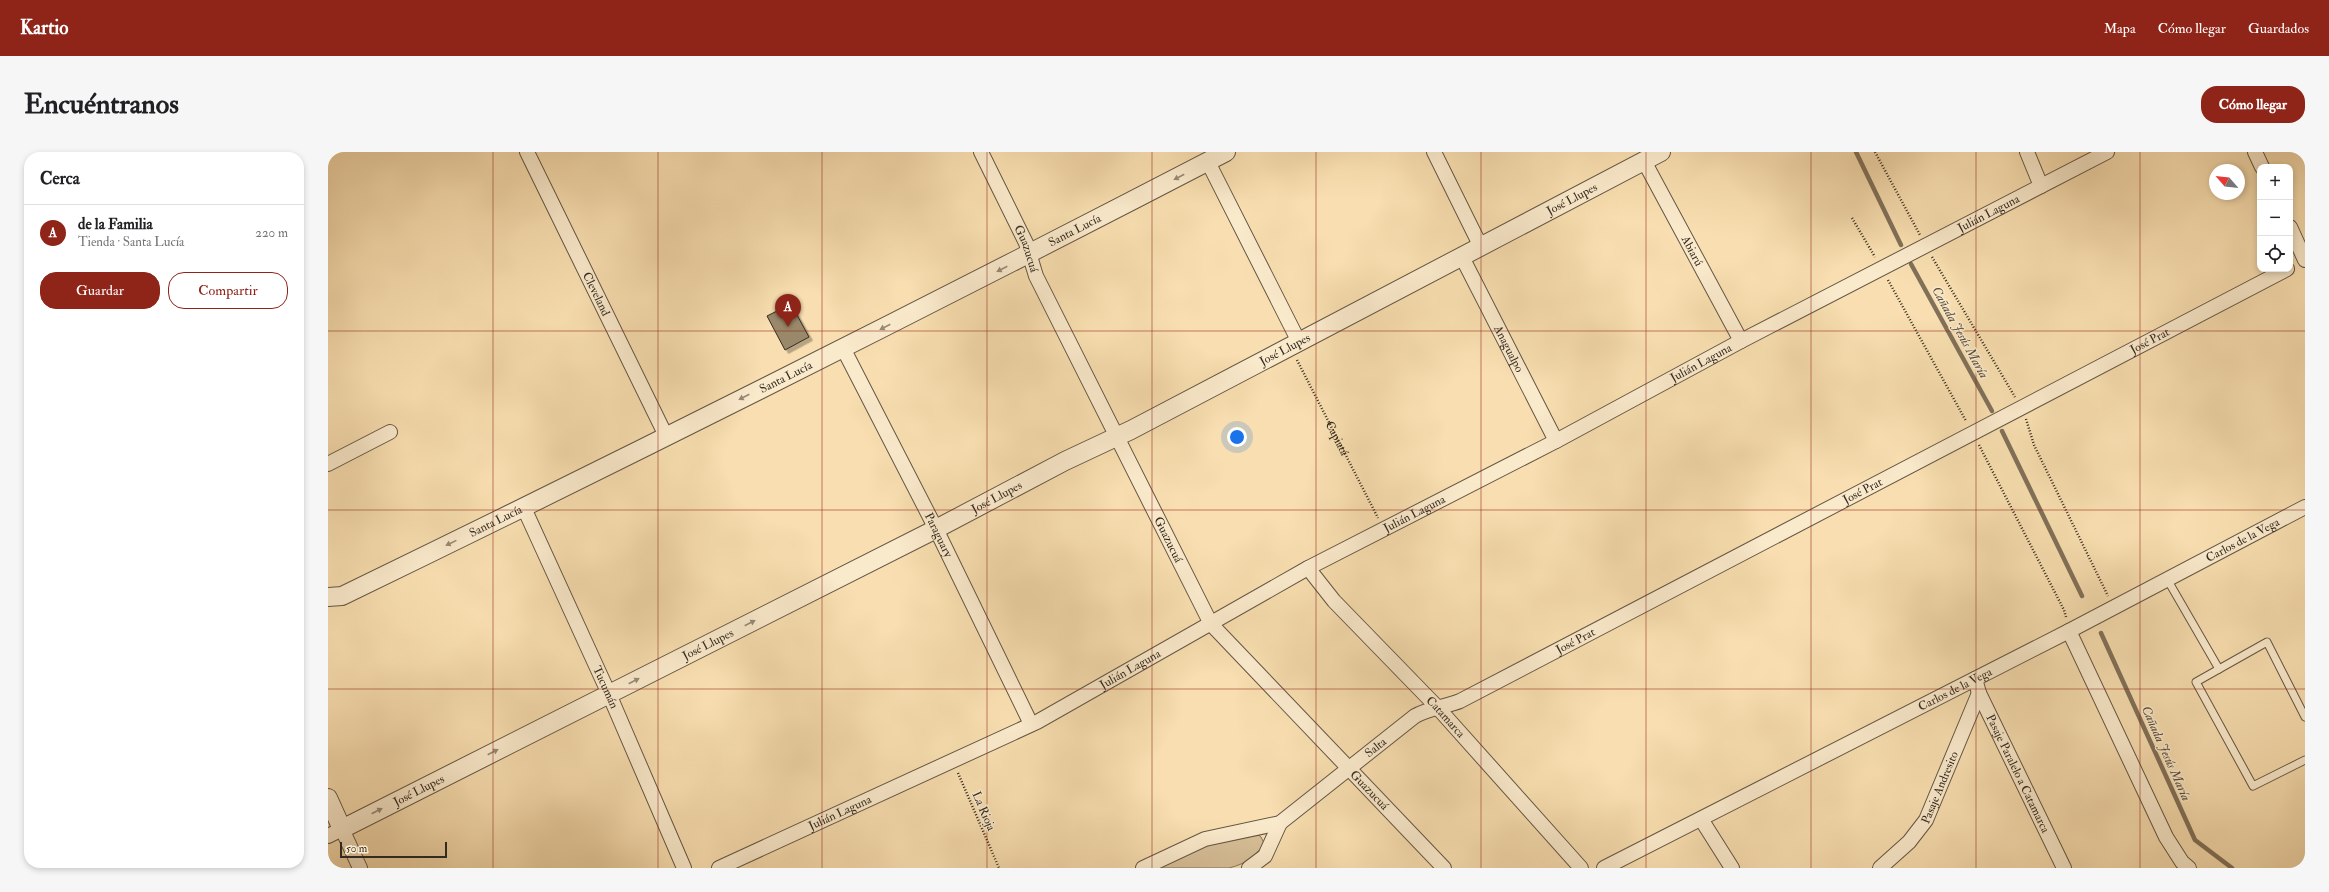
<!DOCTYPE html>
<html lang="es">
<head>
<meta charset="utf-8">
<style>
	:root { --surface:#fff; --page:#f6f6f6; --text:#202124; --muted:#757577; --line:#e0e0e0; --accent:#8f2418 }
	body { margin:0; font-family:"IM FELL Double Pica",serif; background:var(--page); color:var(--text) }
	.controls { position:absolute; right:12px; top:12px; display:grid; overflow:hidden; border-radius:8px; box-shadow:0 2px 6px #0003 }
	.controls button { width:36px; height:36px; display:grid; place-items:center; padding:0; border:0; border-bottom:1px solid var(--line); background:var(--surface); color:var(--text); font:20px sans-serif }
	.compass { position:absolute; left:1881px; top:12px; width:36px; height:36px; border-radius:50%; background:var(--surface); box-shadow:0 2px 6px #0003; rotate:298deg }
	.scale { position:absolute; left:12px; bottom:10px; width:107px; box-sizing:border-box; padding-left:4px; border:2px solid #342a20; border-top:0; font-size:11px; line-height:14px; white-space:nowrap; color:#342a20; -webkit-text-stroke:3px #faeacc; paint-order:stroke }
	.you { position:absolute; left:909px; top:285px; width:14px; height:14px; margin:-10px; border:3px solid #fff; border-radius:50%; background:#1a73e8; box-shadow:0 0 0 6px #1a73e833 }
	.badge { display:grid; place-items:center; width:26px; height:26px; border-radius:50%; background:var(--accent); color:#fff; font-size:13px; font-weight:700 }
	.pin { position:absolute; translate:-50% -33px; filter:drop-shadow(0 1px 2px #0008) }
	.pin::after { content:''; position:absolute; top:21px; width:14px; height:12px; background:inherit; clip-path:polygon(0 0,100% 0,50% 100%) }
	.list { margin:0; padding:0; list-style:none }
	h2 { display:flex; justify-content:space-between; align-items:center; height:52px; margin:0; padding:0 16px; font-size:17px }
	h2 small { font-size:13px; font-weight:400; color:var(--muted) }
	.list li { display:grid; grid-template-columns:26px 1fr auto; gap:12px; align-items:center; box-sizing:border-box; height:56px; padding:0 16px; border-top:1px solid var(--line) }
	.list b { display:block; font-size:15px; white-space:nowrap }
	.list p { margin:0; font-size:13px; white-space:nowrap; color:var(--muted) }
	.list em { font-size:13px; font-style:normal; color:var(--muted) }
	.actions { display:flex; gap:8px; padding:12px 16px }
	.actions a { flex:1; padding:9px 0; border:1px solid var(--accent); border-radius:16px; text-align:center; font-size:14px; color:var(--accent) }
	.actions .main { background:var(--accent); color:#fff }
	.icon { flex:none; width:22px; height:22px; fill:none; stroke:currentColor; stroke-width:2; stroke-linecap:round; stroke-linejoin:round }
	.map { position:relative; flex:none; width:1977px; height:716px; overflow:hidden; border-radius:16px }
	header { display:flex; align-items:center; gap:24px; box-sizing:border-box; height:56px; padding:0 20px; background:var(--accent); color:#fff }
	header strong { font-size:19px }
	nav { display:flex; gap:22px; margin-inline-start:auto; font-size:14px }
	.intro { display:flex; align-items:center; justify-content:space-between; box-sizing:border-box; height:96px; padding:0 24px }
	h1 { margin:0; font-size:28px }
	.button { padding:10px 18px; border-radius:16px; background:var(--accent); color:#fff; font-size:14px; font-weight:700 }
	main { display:flex; gap:24px; padding:0 24px }
	aside { flex:1; background:var(--surface); border-radius:16px; box-shadow:0 2px 6px #0003 }
	.map>svg:first-child { display:block }
	.green { fill:#d7bf98; stroke:#86745c }
	.lines { fill:none; stroke-linecap:round; stroke-linejoin:round }
	.stream { stroke:#817159; stroke-width:4.5 }
	.building { fill:#9a886b; stroke:#342a20; filter:url(#shadow) }
	.service-casing { stroke:#655744; stroke-width:9 }
	.minor-casing { stroke:#655744; stroke-width:16 }
	.tertiary-casing { stroke:#655744; stroke-width:20 }
	.path { stroke:#342a20; stroke-width:2.5; stroke-dasharray:1 2; stroke-linecap:butt }
	.service { stroke:#faeacc; stroke-width:7 }
	.minor { stroke:#faeacc; stroke-width:14 }
	.tertiary { stroke:#faeacc; stroke-width:18 }
	.oneway { fill:#978a76 }
	.grid { fill:none; stroke:#8f2418; stroke-width:1; stroke-opacity:0.55 }
	.labels { text-anchor:middle; stroke-width:3; stroke-linejoin:round; paint-order:stroke }
	.street-label { font-size:12px; fill:#342a20; stroke:#faeacc }
	.water-label { font-size:13px; font-style:italic; fill:#5b4e3c; stroke:#faeacc }
</style>
</head>
<body>
<header>
<strong>Kartio</strong>
<nav><a>Mapa</a><a>Cómo llegar</a><a>Guardados</a></nav>
</header>
<div class="intro"><h1>Encuéntranos</h1><a class="button">Cómo llegar</a></div>
<main>
<aside>
<h2>Cerca<small></small></h2>
<ul class="list">
<li><span class="badge">A</span><div><b>de la Familia</b><p>Tienda · Santa Lucía</p></div><em>220 m</em></li>
</ul>
<div class="actions"><a class="main">Guardar</a><a>Compartir</a></div>
</aside>
<div class="map">
<svg width="1977" height="716" viewBox="0 0 1977 716">
	<defs>
		<filter id="shadow"><feDropShadow dx="3.5" dy="3.5" stdDeviation="0" flood-color="#0004"/></filter>
	</defs>
	<rect width="100%" height="100%" fill="#f8deb0"/>
	<filter id="stains"><feTurbulence type="fractalNoise" baseFrequency=".005" numOctaves="4"/><feColorMatrix values="0 0 0 0 .2 0 0 0 0 .09 0 0 0 0 .02 0 0 0 .5 -.17"/></filter>
	<radialGradient id="worn" r=".72"><stop offset=".6" stop-color="#630" stop-opacity="0"/><stop offset="1" stop-color="#630" stop-opacity=".3"/></radialGradient>
	<path class="green" d="M926,680L933,685L936,691C928,705 917,712 901,716H820L857,698Z"/>
	<g class="lines">
		<g class="stream">
			<path d="M1528,0L1573,93"/>
			<path d="M1583,112L1664,259"/>
			<path d="M1674,279L1754,444"/>
			<path d="M1773,481L1867,688L1904,716"/>
		</g>
	</g>
	<path class="building" d="M463,152L481,185L457,198L439,164Z"/>
	<g class="lines">
		<defs>
			<g id="service">
				<path d="M1839,427L1891,517"/>
				<path d="M1977,565L1939,490L1868,530L1925,634L1977,608"/>
			</g>
			<g id="minor">
				<path id="s2" d="M199,0L338,284"/>
				<path id="s3" d="M653,0L698,91L708,124L883,472L1116,716"/>
				<path d="M1106,0L1153,95"/>
				<path d="M1699,0L1713,34"/>
				<path d="M1927,0L1934,15"/>
				<path id="s4" d="M1316,9L1413,189"/>
				<path d="M880,10L971,190"/>
				<path d="M1962,75L1977,108"/>
				<path id="s5" d="M1134,105L1228,289"/>
				<path id="s6" d="M515,196L608,377L703,572"/>
				<path d="M0,312L62,280"/>
				<path id="s7" d="M196,356L281,542L356,716"/>
				<path id="s8" d="M980,416L1006,449L1110,556L1253,716"/>
				<path d="M1741,479L1838,685L1854,710L1861,716"/>
				<path id="s9" d="M1647,527L1651,541L1736,716"/>
				<path d="M1373,667L1404,716"/>
				<path d="M0,684L14,677L32,716"/>
				<path id="s10" d="M391,716L709,570L980,416L1228,289L1413,189L1779,0"/>
				<path id="s11" d="M815,716L877,687L952,671L1087,564C1101,556 1117,555 1132,549L1959,117"/>
				<path d="M921,716L937,704L952,671"/>
				<path id="s12" d="M1276,716L1741,479L1977,355"/>
				<path id="s13" d="M1552,716L1581,690L1598,668L1651,541"/>
			</g>
			<g id="tertiary">
				<path id="s14" d="M0,445L14,444C311,300 605,152 898,0"/>
				<path id="s15" d="M0,646L14,677L608,377L737,309L803,278L1333,0"/>
			</g>
		</defs>
		<use href="#service" class="service-casing"/>
		<use href="#minor" class="minor-casing"/>
		<use href="#tertiary" class="tertiary-casing"/>
		<g class="path">
			<path d="M1547,0L1592,83"/>
			<path d="M1524,66L1547,105"/>
			<path d="M1604,105L1687,245"/>
			<path d="M1560,128L1638,269"/>
			<path id="s1" d="M969,208L1050,366"/>
			<path d="M1698,267L1706,293L1780,444"/>
			<path d="M1651,293L1736,458L1738,465"/>
			<path d="M630,621L671,716"/>
		</g>
		<use href="#service" class="service"/>
		<use href="#minor" class="minor"/>
		<use href="#tertiary" class="tertiary"/>
	</g>
	<defs><path id="oneway-solid" d="M-6-.8H1V-3.2L6.5 0L1 3.2V.8H-6Z"/></defs>
	<g class="oneway">
		<use href="#oneway-solid" transform="translate(851 25) rotate(152)"/>
		<use href="#oneway-solid" transform="translate(674 117) rotate(153)"/>
		<use href="#oneway-solid" transform="translate(557 175) rotate(153)"/>
		<use href="#oneway-solid" transform="translate(416 245) rotate(153)"/>
		<use href="#oneway-solid" transform="translate(123 391) rotate(154)"/>
		<use href="#oneway-solid" transform="translate(422 471) rotate(-27)"/>
		<use href="#oneway-solid" transform="translate(306 529) rotate(-27)"/>
		<use href="#oneway-solid" transform="translate(165 600) rotate(-27)"/>
		<use href="#oneway-solid" transform="translate(49 659) rotate(-27)"/>
	</g>
	<path class="grid" d="M165,0V716M330,0V716M494,0V716M659,0V716M824,0V716M988,0V716M1153,0V716M1318,0V716M1483,0V716M1648,0V716M1812,0V716M0,179H1977M0,358H1977M0,537H1977"/>
	<g class="labels">
		<g class="street-label">
			<text dy="4" stroke="none"><textPath href="#s15" startOffset="1416">José Llupes</textPath></text>
			<text dy="4" stroke="none"><textPath href="#s10" startOffset="1429">Julián Laguna</textPath></text>
			<text dy="4" stroke="none"><textPath href="#s14" startOffset="833">Santa Lucía</textPath></text>
			<text dy="4" stroke="none"><textPath href="#s3" startOffset="107">Guazucuá</textPath></text>
			<text dy="4" stroke="none"><textPath href="#s4" startOffset="102">Abiarú</textPath></text>
			<text dy="4" stroke="none"><textPath href="#s2" startOffset="158">Cleveland</textPath></text>
			<text dy="4" stroke="none"><textPath href="#s11" startOffset="1143">José Prat</textPath></text>
			<text dy="4" stroke="none"><textPath href="#s5" startOffset="103">Anagualpo</textPath></text>
			<text dy="4" stroke="none"><textPath href="#s15" startOffset="1092">José Llupes</textPath></text>
			<text dy="4" stroke="none"><textPath href="#s10" startOffset="1105">Julián Laguna</textPath></text>
			<text dy="4" stroke="none"><textPath href="#s14" startOffset="509">Santa Lucía</textPath></text>
			<text dy="4" stroke="none"><textPath href="#s1" startOffset="88">Capiatá</textPath></text>
			<text dy="4" stroke="none"><textPath href="#s11" startOffset="819">José Prat</textPath></text>
			<text dy="4" stroke="none"><textPath href="#s15" startOffset="768">José Llupes</textPath></text>
			<text dy="4" stroke="none"><textPath href="#s10" startOffset="781">Julián Laguna</textPath></text>
			<text dy="4" stroke="none"><textPath href="#s14" startOffset="185">Santa Lucía</textPath></text>
			<text dy="4" stroke="none"><textPath href="#s6" startOffset="210">Paraguary</textPath></text>
			<text dy="4" stroke="none"><textPath href="#s12" startOffset="718">Carlos de la Vega</textPath></text>
			<text dy="4" stroke="none"><textPath href="#s3" startOffset="431">Guazucuá</textPath></text>
			<text dy="4" stroke="none"><textPath href="#s11" startOffset="495">José Prat</textPath></text>
			<text dy="4" stroke="none"><textPath href="#s15" startOffset="444">José Llupes</textPath></text>
			<text dy="4" stroke="none"><textPath href="#s10" startOffset="457">Julián Laguna</textPath></text>
			<text dy="4" stroke="none"><textPath href="#s7" startOffset="197">Tucumán</textPath></text>
			<text dy="4" stroke="none"><textPath href="#s12" startOffset="394">Carlos de la Vega</textPath></text>
			<text dy="4" stroke="none"><textPath href="#s8" startOffset="203">Catamarca</textPath></text>
			<text dy="4" stroke="none"><textPath href="#s11" startOffset="267">Salta</textPath></text>
			<text dy="4" stroke="none"><textPath href="#s9" startOffset="104">Pasaje Paralelo a Catamarca</textPath></text>
			<text dy="4" stroke="none"><textPath href="#s13" startOffset="102">Pasaje Andresito</textPath></text>
			<text dy="4" stroke="none"><textPath href="#s15" startOffset="120">José Llupes</textPath></text>
			<text dy="4" stroke="none"><textPath href="#s3" startOffset="755">Guazucuá</textPath></text>
			<text transform="translate(656 659) rotate(67)" y="4">La Rioja</text>
			<text dy="4" stroke="none"><textPath href="#s10" startOffset="133">Julián Laguna</textPath></text>
		</g>
		<g class="water-label">
			<text transform="translate(1633 180) rotate(61)" y="5">Cañada Jesús María</text>
			<text transform="translate(1839 601) rotate(66)" y="5">Cañada Jesús María</text>
		</g>
	</g>
	<rect width="100%" height="100%" filter="url(#stains)"/>
	<rect width="100%" height="100%" fill="url(#worn)"/>
</svg>
<div class="controls">
<button>+</button>
<button>−</button>
<button><svg class="icon" aria-label="locate" viewBox="0 0 24 24"><circle cx="12" cy="12" r="6"/><path d="M12 2v4M12 18v4M2 12h4M18 12h4"/></svg></button>
</div>
<svg class="compass" viewBox="-18 -18 36 36"><path d="M0-13l5 13h-10z" fill="#e53935"/><path d="M0 13l5-13h-10z" fill="#757577"/></svg>
<div class="scale">50 m</div>
<div class="you"></div>
<div class="pin badge" style="left:460px;top:175px">A</div>
</div>
</main>
</body>
</html>
